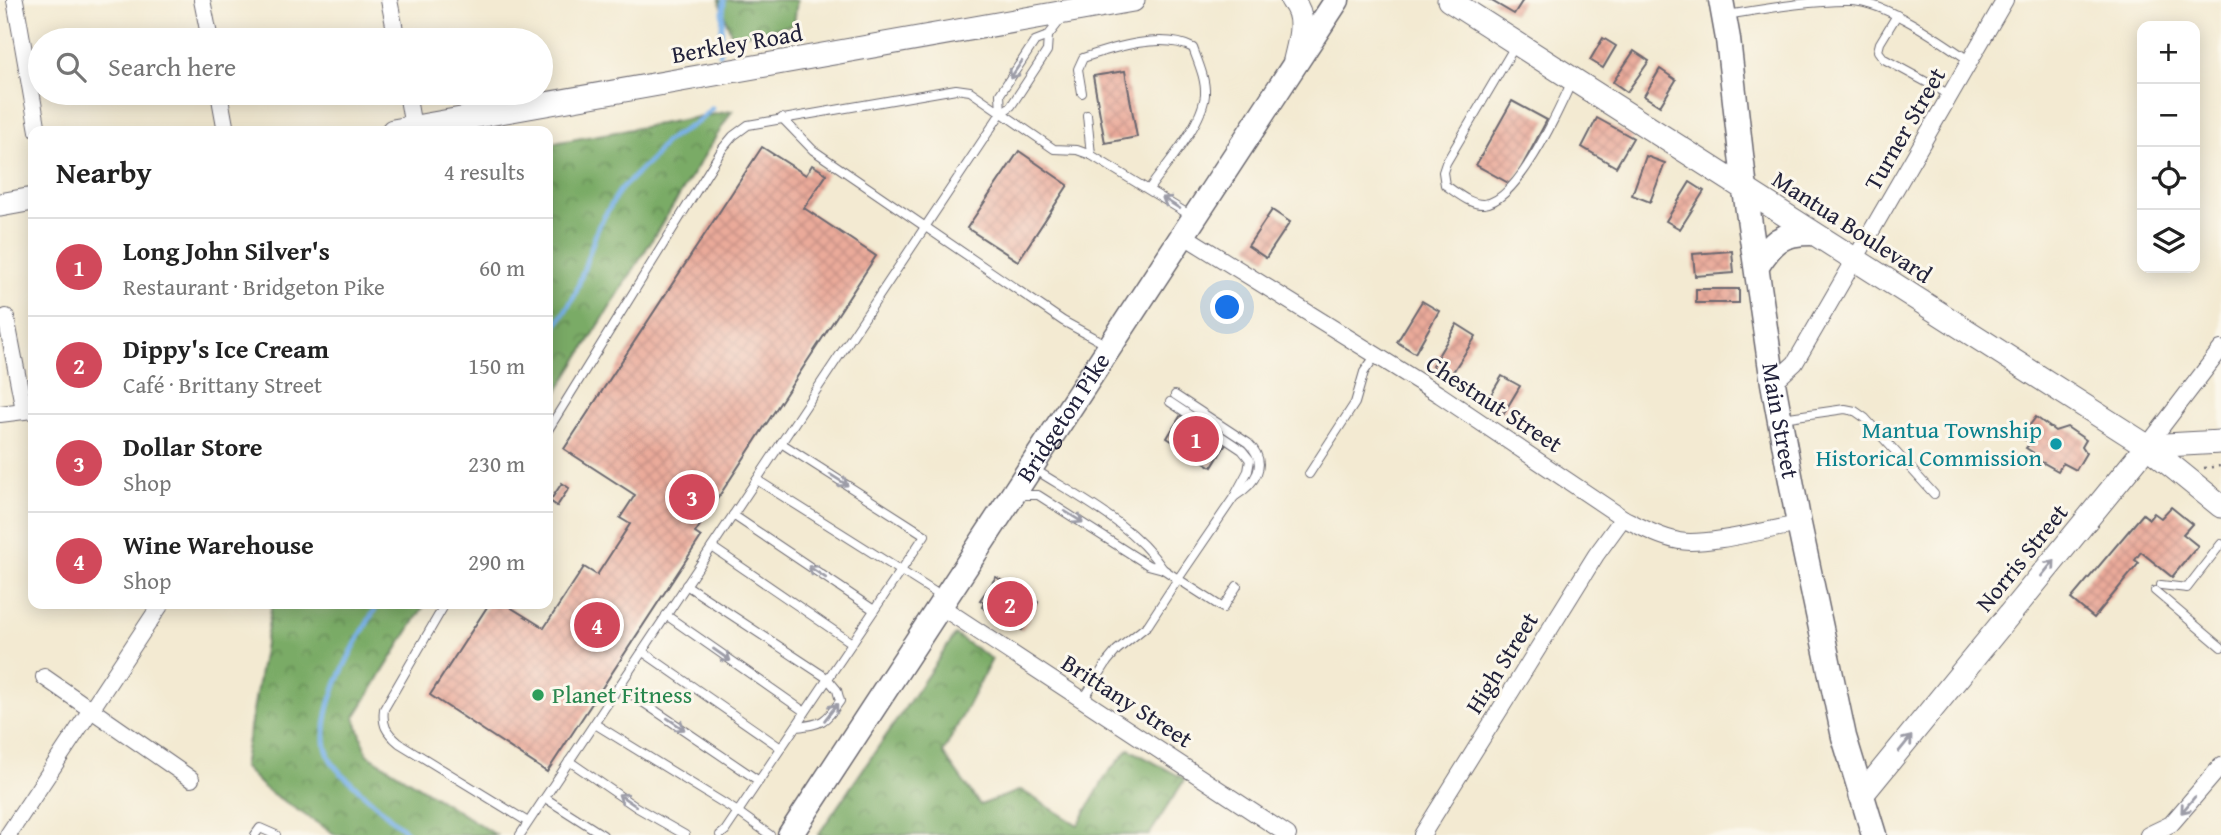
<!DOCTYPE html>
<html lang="en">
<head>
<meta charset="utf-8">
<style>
	:root { --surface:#fff; --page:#f6f6f6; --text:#222; --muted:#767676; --line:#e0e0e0; --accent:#d1495b }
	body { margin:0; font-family:"Gentium Book Plus",serif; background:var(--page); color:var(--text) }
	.controls { position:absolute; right:21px; top:21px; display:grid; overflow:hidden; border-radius:14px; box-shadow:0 4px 18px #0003 }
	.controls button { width:63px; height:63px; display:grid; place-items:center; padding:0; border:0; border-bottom:2px solid var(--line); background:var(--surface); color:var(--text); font:35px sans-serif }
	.you { position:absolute; left:1228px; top:308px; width:24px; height:24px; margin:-18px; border:5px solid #fff; border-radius:50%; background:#1a73e8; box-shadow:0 0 0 10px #1a73e833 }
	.badge { display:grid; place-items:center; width:46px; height:46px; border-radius:50%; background:var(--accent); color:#fff; font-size:23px; font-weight:700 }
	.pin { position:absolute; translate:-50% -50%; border:4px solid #fff; box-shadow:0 2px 7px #0006 }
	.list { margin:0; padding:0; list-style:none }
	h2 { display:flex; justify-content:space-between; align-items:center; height:91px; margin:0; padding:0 28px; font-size:30px }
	h2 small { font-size:23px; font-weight:400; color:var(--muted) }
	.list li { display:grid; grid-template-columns:46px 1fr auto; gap:21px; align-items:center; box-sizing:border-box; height:98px; padding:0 28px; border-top:2px solid var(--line) }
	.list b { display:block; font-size:26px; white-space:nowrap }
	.list p { margin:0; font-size:23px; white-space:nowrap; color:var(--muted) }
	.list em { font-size:23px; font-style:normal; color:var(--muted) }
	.icon { flex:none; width:38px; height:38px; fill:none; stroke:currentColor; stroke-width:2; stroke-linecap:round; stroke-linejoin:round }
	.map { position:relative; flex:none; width:2221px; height:835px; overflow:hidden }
	.search { position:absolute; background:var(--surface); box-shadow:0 4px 18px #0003; left:28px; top:28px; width:525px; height:77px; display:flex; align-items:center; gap:18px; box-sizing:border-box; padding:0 24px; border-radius:38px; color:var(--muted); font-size:26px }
	.panel { position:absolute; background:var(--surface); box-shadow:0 4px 18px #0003; left:28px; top:126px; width:525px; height:483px; border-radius:14px }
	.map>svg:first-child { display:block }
	.forest { fill:url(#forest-crowns); stroke:#4e6650; stroke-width:2 }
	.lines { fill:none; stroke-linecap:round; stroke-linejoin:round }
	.stream { stroke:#78b1e8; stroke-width:5 }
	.building { fill:url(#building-cross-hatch) }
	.lane-casing { stroke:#6b6870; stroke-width:10 }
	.street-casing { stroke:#6b6870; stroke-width:18 }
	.secondary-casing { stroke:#6b6870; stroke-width:25 }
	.primary-casing { stroke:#6b6870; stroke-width:27 }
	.path { stroke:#6b6870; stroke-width:2.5; stroke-dasharray:2 5; stroke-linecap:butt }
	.lane { stroke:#fff; stroke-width:8 }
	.street { stroke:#fff; stroke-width:16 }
	.secondary { stroke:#fff; stroke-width:23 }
	.primary { stroke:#fff; stroke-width:24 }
	.oneway { stroke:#9c9ca7 }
	.culture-dot { fill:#0f9aa8; stroke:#fbf7ec; stroke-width:2.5 }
	.leisure-dot { fill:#2e9e5b; stroke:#fbf7ec; stroke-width:2.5 }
	.labels { text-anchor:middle; stroke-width:6; stroke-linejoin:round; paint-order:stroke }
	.street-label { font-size:24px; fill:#22223b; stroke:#fbf7ec }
	.culture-label { font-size:24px; fill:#0d838f; stroke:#fbf7ec; text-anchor:end }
	.leisure-label { font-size:24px; fill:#27864d; stroke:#fbf7ec; text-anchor:start }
</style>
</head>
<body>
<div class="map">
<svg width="2221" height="835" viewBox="0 0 2221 835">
	<defs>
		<pattern id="forest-crowns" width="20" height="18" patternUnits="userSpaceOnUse" patternTransform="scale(1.75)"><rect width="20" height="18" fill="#7aab66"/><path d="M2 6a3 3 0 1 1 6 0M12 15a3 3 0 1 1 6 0" fill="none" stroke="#648b55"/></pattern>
		<pattern id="building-cross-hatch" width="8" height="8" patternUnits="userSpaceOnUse" patternTransform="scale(1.75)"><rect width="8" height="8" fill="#eaaa9a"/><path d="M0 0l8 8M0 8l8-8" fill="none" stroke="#c89286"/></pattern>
	</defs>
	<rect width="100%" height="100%" fill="#fbf7ec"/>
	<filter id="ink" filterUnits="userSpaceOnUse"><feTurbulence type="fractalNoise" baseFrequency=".0143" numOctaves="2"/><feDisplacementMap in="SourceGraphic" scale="14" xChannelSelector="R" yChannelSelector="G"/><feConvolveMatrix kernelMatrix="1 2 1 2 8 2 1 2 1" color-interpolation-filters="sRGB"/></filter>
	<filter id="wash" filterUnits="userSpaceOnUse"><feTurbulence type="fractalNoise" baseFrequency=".00686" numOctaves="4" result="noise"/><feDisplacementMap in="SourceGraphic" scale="28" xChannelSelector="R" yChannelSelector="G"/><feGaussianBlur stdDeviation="1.57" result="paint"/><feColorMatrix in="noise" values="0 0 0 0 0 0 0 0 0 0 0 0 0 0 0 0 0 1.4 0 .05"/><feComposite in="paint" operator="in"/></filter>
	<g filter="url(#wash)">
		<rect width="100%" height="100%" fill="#f3ead2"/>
		<g class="forest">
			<path d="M719,0H797L794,25L732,36Z"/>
			<path d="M732,111L548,407V144Z"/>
			<path d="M272,604H425L355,717L367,754L496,835H336L265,789L243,767Z"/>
			<path d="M955,635L992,659L943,753L980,805L1021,790L1078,825L1107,774L1129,749L1185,779L1149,835H818Z"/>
		</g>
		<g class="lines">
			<g class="stream">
				<path d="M720,54L724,0"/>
				<path d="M548,339L575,295L598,227L620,190L653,158L666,141L699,121L712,108"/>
				<path d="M378,604C357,641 306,721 332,762C338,773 350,780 358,789C376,804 392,820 410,835"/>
			</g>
		</g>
		<g id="blocks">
			<g class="building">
				<path d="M1490,0H1523L1514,14Z"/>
				<path d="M1603,38L1616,46L1603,68L1590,60Z"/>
				<path d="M1634,51L1649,61L1627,92L1613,82Z"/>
				<path d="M1660,69L1676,80L1660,106L1644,96Z"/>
				<path d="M1125,71L1137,137L1105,143L1093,76Z"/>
				<path d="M1512,101L1547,120L1512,185L1476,165Z"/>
				<path d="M1597,118L1633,138L1616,167L1582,147Z"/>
				<path d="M762,147L806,175L812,165L827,174L804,208L876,256L695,533L701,537L547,772L430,695L489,604H505L544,628L584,567L597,575L630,524L620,518L635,495L564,449Z"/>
				<path d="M1019,151L1068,185L1018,261L967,228Z"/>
				<path d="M1646,156L1665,163L1650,202L1632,195Z"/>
				<path d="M1690,182L1704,191L1680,229L1666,221Z"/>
				<path d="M1272,210L1290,222L1266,258L1248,246Z"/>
				<path d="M1732,251L1734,273L1695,276L1693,254Z"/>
				<rect x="1696" y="289" width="43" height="14"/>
				<path d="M1422,301L1439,311L1415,353L1397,342Z"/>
				<path d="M1457,324L1476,336L1449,378L1432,366Z"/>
				<path d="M1502,376L1520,386L1504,413L1486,403Z"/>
				<path d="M1181,415L1226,444L1212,467L1167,438Z"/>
				<path d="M2036,417L2055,431L2067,427L2086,440L2082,447L2086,453L2076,470L2063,463L2058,471L2040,461L2038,465L2034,459L2037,455L2026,448L2031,442L2020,438Z"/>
				<path d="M562,483L569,488L557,506L550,501Z"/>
				<path d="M2171,507L2192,524L2183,534L2198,546L2172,577L2141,552L2135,560L2139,563L2094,618L2071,599L2143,514L2149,519L2154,513L2161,518Z"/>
				<path d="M996,577L1038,602L1022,630L982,607L984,602L980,600Z"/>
			</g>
		</g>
	</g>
	<g filter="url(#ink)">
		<use href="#blocks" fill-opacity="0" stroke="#6b6870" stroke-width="2"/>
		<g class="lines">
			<defs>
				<g id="lane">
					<path d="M1727,15C1764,9 1814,0 1851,1C1886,2 1941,41 1970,61"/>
					<path d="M1897,15L1880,43L1878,51L1884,59L1950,95"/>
					<path d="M1515,46L1446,163L1443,172L1445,185C1456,192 1470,205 1484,204C1518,201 1559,110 1572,81"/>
					<path d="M1082,93L1078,69L1083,58C1115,47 1163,32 1193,48C1198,62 1206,79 1205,95C1202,125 1166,165 1149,189"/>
					<path d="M1001,113L1000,94L1035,41L1048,36L1062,18"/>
					<path d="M1087,115L1091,155"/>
					<path d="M782,118L813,150L1063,321L1107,345"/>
					<path d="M1175,395L1248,443C1270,464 1255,484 1234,497L1178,579L1223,608L1237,586"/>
					<path d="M1170,402L1242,450L1250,460L1248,471L1234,497"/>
					<path d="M1782,418L1845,409L1855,411L1865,418L1934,494"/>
					<path d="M548,430L723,148L733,136L748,125L956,89L970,91L1054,149L1077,150L1091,155L1193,217"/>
					<path d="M1034,469C1078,497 1133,524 1163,569"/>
					<path d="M1309,474L1355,403L1364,372L1376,355"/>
					<path d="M757,480L944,598"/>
					<path d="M1019,495H1038L1148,565L1163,569L1178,579L1148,625L1117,650L1107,662L1083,700"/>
					<path d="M733,515L874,610"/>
					<path d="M712,547L852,643"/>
					<path d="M686,585L827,678L837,690L840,701C825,723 822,724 796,727"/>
					<path d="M2161,585L2187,588L2221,544"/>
					<path d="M2155,591L2221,647"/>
					<path d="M445,604L384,709C382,725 386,732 399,743L528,822"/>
					<path d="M666,615L805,712"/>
					<path d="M643,652L781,748"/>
					<path d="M619,686L759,781"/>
					<path d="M595,724L738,812L770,835"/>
					<path d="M569,761L636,807L685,835"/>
					<path d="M545,798L603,835"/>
					<path d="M255,835L260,828L276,835"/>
					<path d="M520,835L1001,113L1011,106L1047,51L1048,36"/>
					<path d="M720,835L725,831L925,535L781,443"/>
				</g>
				<g id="street">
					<path d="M15,0L38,131"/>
					<path d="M202,0L210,40"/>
					<path d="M389,0L397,40"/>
					<path d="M219,93L226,131"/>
					<path d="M407,93L413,127"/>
					<path d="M1183,235L1440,395L1623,518C1641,527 1659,537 1679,541C1705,546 1770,529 1799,524"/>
					<path d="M6,317L24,410"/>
					<path d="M1773,383L1795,363L2005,0"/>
					<path d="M0,414L32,410"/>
					<path d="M2147,446L2221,349"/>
					<path d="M940,606L1288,835"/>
					<path d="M44,677L191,779"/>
					<path d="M8,835L161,604"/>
					<path d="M1422,835L1596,555L1623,518"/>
					<path d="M2148,835L2171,824L2221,766"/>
				</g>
				<g id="secondary">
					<path d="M1292,0C1307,17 1300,39 1295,60"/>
					<path d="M1449,0L2147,446L2221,506"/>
					<path d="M393,131L1133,0"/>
					<path d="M0,205L33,199"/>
					<path d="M2147,446L2221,442"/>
					<path d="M1861,796L2147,446"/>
				</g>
				<g id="primary">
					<path id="s1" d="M1721,0L1728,39L1745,190L1773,383L1799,524L1844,737L1874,835"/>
					<path d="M1757,266C1773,241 1781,233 1811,233"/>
					<path id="s2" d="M790,835L1337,0"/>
				</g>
			</defs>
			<use href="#lane" class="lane-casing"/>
			<use href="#street" class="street-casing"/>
			<use href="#secondary" class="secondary-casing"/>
			<use href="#primary" class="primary-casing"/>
			<path class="path" d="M2204,468L2221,466"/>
			<use href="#lane" class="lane"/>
			<use href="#street" class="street"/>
			<use href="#secondary" class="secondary"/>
			<use href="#primary" class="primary"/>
		</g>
		<defs><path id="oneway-shaft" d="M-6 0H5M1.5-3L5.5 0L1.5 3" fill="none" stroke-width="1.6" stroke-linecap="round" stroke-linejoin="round" transform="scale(1.75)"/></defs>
		<g class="oneway">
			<use href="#oneway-shaft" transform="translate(1016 70) rotate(124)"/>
			<use href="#oneway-shaft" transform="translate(1171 203) rotate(-148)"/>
			<use href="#oneway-shaft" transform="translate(839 480) rotate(32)"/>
			<use href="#oneway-shaft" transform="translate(1074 517) rotate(32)"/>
			<use href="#oneway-shaft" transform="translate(2048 568) rotate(-51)"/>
			<use href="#oneway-shaft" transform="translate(817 572) rotate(-146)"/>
			<use href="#oneway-shaft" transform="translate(722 655) rotate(35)"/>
			<use href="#oneway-shaft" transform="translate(831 712) rotate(-52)"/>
			<use href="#oneway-shaft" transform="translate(676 724) rotate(34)"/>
			<use href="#oneway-shaft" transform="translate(1905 744) rotate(-51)"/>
			<use href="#oneway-shaft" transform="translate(627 800) rotate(-146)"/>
			<use href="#oneway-shaft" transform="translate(2188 805) rotate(130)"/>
		</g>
	</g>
	<circle class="culture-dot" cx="2056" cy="444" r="7"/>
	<circle class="leisure-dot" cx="538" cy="695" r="7"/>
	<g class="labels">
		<g class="street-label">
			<text transform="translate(737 44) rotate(-10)" y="8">Berkley Road</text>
			<text transform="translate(1905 129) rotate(-60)" y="8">Turner Street</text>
			<text transform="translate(1852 227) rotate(33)" y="8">Mantua Boulevard</text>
			<text transform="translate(1494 404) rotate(33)" y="8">Chestnut Street</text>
			<text dy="8" stroke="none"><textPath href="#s2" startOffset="499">Bridgeton Pike</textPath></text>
			<text dy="8" stroke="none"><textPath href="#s1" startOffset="425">Main Street</textPath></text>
			<text transform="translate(2022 558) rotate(-51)" y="8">Norris Street</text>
			<text transform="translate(1502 663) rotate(-58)" y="8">High Street</text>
			<text transform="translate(1127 701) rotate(33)" y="8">Brittany Street</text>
		</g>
		<g class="culture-label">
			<text x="2042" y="438">Mantua Township<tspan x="2042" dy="28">Historical Commission</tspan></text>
		</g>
		<g class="leisure-label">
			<text x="552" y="703">Planet Fitness</text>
		</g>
	</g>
</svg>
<div class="controls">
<button>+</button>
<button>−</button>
<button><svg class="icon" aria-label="locate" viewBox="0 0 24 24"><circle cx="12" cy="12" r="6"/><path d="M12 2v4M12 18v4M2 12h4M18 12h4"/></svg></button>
<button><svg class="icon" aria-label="layers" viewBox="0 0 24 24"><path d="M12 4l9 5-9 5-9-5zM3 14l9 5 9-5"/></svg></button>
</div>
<div class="you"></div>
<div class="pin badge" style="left:1196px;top:439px">1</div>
<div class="pin badge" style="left:1010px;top:604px">2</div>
<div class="pin badge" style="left:692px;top:497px">3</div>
<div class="pin badge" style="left:597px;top:625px">4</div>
<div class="search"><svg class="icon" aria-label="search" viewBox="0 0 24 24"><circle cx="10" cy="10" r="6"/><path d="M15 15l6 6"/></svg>Search here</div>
<section class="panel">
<h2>Nearby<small>4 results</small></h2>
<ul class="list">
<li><span class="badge">1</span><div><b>Long John Silver's</b><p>Restaurant · Bridgeton Pike</p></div><em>60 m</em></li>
<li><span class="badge">2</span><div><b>Dippy's Ice Cream</b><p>Café · Brittany Street</p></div><em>150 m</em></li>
<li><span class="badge">3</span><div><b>Dollar Store</b><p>Shop</p></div><em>230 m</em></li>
<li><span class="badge">4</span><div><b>Wine Warehouse</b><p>Shop</p></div><em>290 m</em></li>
</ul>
</section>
</div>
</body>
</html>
